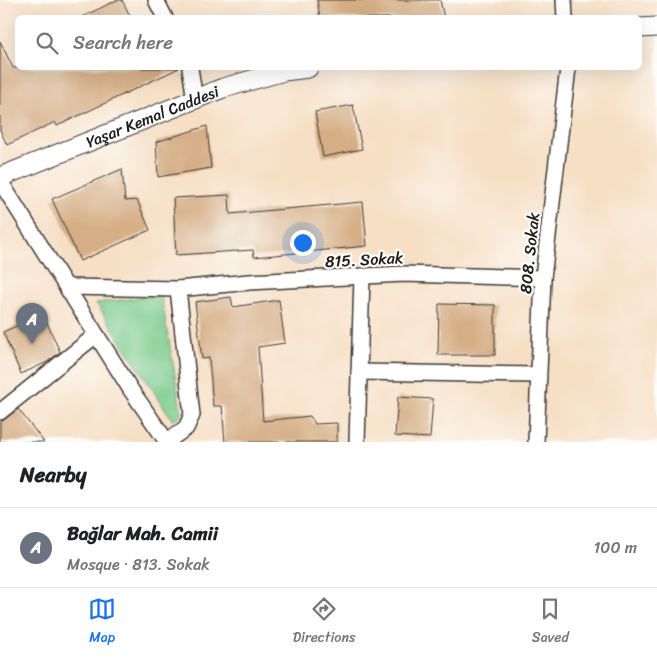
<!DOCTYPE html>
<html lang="en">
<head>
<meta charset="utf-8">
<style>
	:root { --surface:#fff; --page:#f2f2f2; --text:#202124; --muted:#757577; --line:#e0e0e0; --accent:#1a73e8 }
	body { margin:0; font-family:Sriracha,sans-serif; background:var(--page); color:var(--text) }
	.you { position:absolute; left:302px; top:242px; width:18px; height:18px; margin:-12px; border:4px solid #fff; border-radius:50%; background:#1a73e8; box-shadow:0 0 0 8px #1a73e833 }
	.badge { display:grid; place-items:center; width:32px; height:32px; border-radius:50%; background:var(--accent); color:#fff; font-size:16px; font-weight:700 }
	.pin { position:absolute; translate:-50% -41px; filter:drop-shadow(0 1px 2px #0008) }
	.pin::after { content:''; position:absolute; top:26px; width:18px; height:15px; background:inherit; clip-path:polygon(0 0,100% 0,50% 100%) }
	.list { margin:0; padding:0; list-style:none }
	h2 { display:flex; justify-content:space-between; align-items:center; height:65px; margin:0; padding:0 20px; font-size:21px }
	h2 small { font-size:16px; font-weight:400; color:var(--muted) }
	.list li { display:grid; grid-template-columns:32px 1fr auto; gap:15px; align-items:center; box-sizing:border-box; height:80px; padding:0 20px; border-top:1px solid var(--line) }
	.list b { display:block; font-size:19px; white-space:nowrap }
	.list p { margin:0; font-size:16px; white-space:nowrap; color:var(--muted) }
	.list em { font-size:16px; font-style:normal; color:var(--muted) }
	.icon { flex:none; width:28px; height:28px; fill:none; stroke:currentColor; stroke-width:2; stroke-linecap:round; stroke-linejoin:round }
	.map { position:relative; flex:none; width:657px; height:442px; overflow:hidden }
	.search { position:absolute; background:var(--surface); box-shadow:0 5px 20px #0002; left:15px; right:15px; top:15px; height:55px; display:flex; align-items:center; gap:12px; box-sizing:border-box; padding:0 18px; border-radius:8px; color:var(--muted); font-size:19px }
	.sheet { height:145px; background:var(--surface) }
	nav { display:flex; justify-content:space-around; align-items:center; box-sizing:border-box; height:70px; border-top:1px solid var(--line); background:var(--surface); font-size:14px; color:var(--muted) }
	nav a { display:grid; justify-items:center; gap:2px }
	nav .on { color:var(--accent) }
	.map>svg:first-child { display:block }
	.green { fill:#79ca8b; stroke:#4a7354 }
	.building { fill:#d5ae85 }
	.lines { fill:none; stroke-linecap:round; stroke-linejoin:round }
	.minor-casing { stroke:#3d3935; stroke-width:18 }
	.tertiary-casing { stroke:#3d3935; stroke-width:21 }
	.minor { stroke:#fff; stroke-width:15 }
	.tertiary { stroke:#fff; stroke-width:19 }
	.labels { text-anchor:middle; stroke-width:4.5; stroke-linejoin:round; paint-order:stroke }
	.street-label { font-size:16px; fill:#1c1c1c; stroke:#fdfcf7 }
</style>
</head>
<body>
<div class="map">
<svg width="657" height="442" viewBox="0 0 657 442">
	<rect width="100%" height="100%" fill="#fdfcf7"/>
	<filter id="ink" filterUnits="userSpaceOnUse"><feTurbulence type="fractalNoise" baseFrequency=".02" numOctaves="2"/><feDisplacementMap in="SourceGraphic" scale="10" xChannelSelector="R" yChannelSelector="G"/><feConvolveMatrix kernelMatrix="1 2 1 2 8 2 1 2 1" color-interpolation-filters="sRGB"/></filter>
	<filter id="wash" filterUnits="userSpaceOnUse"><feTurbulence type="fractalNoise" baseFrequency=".0096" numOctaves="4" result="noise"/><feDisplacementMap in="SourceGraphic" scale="20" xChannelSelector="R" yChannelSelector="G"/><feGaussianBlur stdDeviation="1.12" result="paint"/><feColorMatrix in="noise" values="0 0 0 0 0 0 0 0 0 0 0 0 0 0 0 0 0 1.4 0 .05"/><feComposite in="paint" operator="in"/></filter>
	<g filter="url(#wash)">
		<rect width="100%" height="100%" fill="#f6dfc5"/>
		<path class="green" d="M161,295L182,415L173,421L96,303Z"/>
		<g id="blocks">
			<g class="building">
				<path d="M117,0H122L131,18H80Z"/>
				<path d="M317,0H440L444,18H320Z"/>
				<path d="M0,41L13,68H179L57,126L55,122L7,145L0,130Z"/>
				<path d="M353,105L362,149L323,157L315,112Z"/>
				<path d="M207,126L211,168L158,177L156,142Z"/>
				<path d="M122,169L125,201L137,200L150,230L80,261L52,199Z"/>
				<path d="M229,195L230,214L363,202L367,246L254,257L253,250L176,255L173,198Z"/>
				<path d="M231,297L233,307L279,300L285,343L258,347L263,421L310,416L315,424L337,423V442H225L222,406H213L209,358L202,359L195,302Z"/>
				<path d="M439,304L495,305V355H438Z"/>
				<path d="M43,314L60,352L47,362L21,374L3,332Z"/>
				<path d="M398,397L433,399L430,438L395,436Z"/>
				<path d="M18,409L44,442H0V423Z"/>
			</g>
		</g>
	</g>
	<g filter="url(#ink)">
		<use href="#blocks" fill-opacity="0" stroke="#3d3935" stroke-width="1"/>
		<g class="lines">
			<defs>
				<g id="minor">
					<path d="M156,0L165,18"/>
					<path d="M564,0L565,18"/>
					<path d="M190,68L195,100"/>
					<path d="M0,181L131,390L167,442"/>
					<path d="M67,287L178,289L249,282L404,274L543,278"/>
					<path d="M359,372L538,375"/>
					<path d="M0,412L96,335"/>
					<path d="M166,442L186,428L192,415L178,289"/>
					<path d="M357,442L362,276"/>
					<path d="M536,442L543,278L568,68"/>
				</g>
				<g id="tertiary">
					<path d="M640,28L657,27"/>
					<path id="s1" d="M0,177L223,88L284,71L308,68"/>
				</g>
			</defs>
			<use href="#minor" class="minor-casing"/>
			<use href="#tertiary" class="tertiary-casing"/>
			<use href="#minor" class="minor"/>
			<use href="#tertiary" class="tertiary"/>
		</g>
	</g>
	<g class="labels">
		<g class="street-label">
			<text dy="6" stroke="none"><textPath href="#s1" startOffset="164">Yaşar Kemal Caddesi</textPath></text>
			<text transform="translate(529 253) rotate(-84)" y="6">808. Sokak</text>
			<text transform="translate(364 259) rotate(-3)" y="6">815. Sokak</text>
		</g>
	</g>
</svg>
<div class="you"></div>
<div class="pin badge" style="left:32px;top:344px;background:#6b7280">A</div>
<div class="search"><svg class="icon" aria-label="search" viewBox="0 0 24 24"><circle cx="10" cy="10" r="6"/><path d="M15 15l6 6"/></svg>Search here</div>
</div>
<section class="sheet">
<h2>Nearby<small></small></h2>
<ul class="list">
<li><span class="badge" style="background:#6b7280">A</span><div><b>Bağlar Mah. Camii</b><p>Mosque · 813. Sokak</p></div><em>100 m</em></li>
</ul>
</section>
<nav>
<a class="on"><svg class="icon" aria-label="map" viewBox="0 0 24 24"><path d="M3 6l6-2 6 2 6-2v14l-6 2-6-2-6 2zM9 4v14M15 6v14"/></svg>Map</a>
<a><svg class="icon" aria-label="directions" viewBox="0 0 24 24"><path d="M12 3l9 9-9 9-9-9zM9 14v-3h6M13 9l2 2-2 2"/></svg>Directions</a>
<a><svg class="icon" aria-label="saved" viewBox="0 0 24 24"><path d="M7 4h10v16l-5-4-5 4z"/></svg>Saved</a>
</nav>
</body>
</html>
